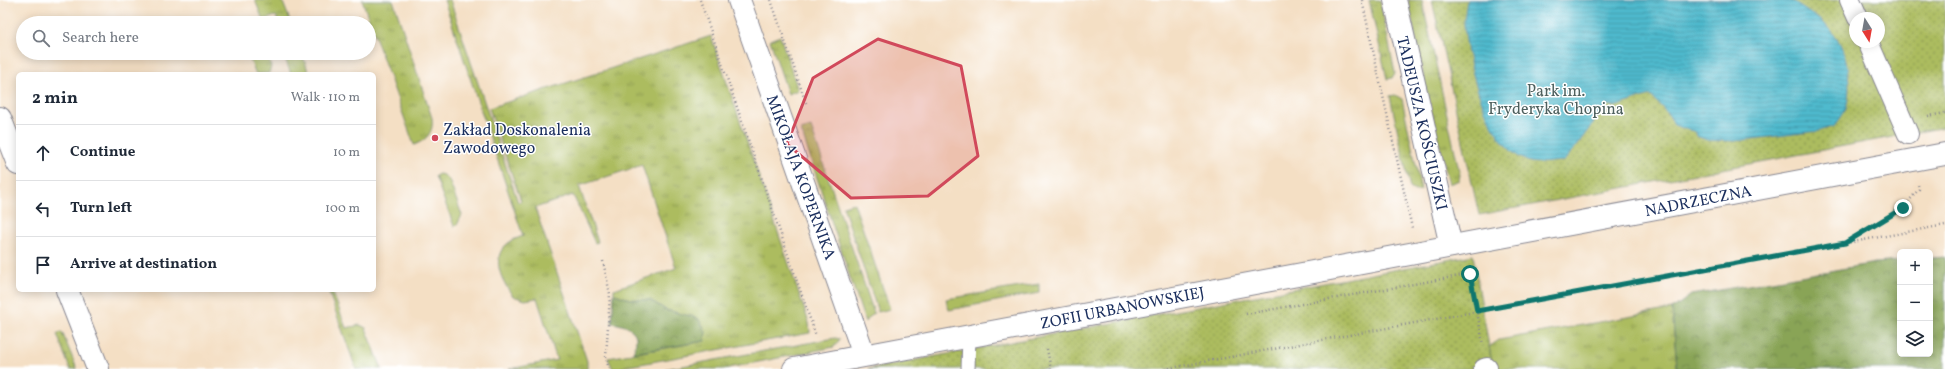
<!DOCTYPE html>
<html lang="en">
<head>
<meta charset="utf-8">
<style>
	:root { --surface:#fff; --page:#f6f6f7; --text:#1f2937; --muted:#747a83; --line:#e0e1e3 }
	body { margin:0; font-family:Vollkorn,serif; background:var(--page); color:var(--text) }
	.controls { position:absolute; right:12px; bottom:12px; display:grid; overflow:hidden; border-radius:6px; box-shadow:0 2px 10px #0003 }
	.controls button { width:36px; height:36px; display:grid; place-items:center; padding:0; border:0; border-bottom:1px solid var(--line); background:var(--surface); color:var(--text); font:20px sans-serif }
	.compass { position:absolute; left:1849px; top:12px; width:36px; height:36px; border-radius:50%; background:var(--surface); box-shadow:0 2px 10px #0003; rotate:169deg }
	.stop { position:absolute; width:12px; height:12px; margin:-9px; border:3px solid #0f766e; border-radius:50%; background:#fff }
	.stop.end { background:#0f766e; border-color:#fff; box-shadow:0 1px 4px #0008 }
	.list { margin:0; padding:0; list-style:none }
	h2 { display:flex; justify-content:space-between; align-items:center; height:52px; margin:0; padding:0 16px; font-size:17px }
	h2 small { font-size:13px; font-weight:400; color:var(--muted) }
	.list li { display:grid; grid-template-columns:26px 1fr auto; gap:12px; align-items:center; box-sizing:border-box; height:56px; padding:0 16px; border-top:1px solid var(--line) }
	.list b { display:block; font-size:15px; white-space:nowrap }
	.list em { font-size:13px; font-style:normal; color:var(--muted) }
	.icon { flex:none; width:22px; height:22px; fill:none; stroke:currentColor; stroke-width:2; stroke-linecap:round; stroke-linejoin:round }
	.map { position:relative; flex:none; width:1945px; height:369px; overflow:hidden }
	.search { position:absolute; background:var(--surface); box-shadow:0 2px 10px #0003; left:16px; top:16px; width:360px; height:44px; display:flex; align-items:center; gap:10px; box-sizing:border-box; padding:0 14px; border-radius:22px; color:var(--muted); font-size:15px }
	.panel { position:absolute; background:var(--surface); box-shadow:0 2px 10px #0003; left:16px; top:72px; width:360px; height:220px; border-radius:6px }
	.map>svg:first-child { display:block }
	.grass { fill:url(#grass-tufts); stroke:#64765e }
	.forest { fill:url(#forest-crowns); stroke:#526a5a }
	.park { fill:url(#park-dots); stroke:#64765e; fill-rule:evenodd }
	.water { fill:url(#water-rules); stroke:#367496 }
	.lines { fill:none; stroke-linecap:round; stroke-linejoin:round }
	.service-casing { stroke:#888791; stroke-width:15 }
	.pedestrian-casing { stroke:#888791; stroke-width:22 }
	.minor-casing { stroke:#888791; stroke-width:24 }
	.path { stroke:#888791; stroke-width:2.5; stroke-dasharray:1 3; stroke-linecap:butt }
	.service { stroke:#fff; stroke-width:13 }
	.pedestrian { stroke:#fff; stroke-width:20 }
	.minor { stroke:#fff; stroke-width:22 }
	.route { stroke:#0f766e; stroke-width:5 }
	.marked { fill:#d1495b; fill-opacity:0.2; stroke:#d1495b; stroke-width:3; stroke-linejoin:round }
	.poi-dot { fill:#d1495b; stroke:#fff; stroke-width:1.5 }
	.labels { text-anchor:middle; stroke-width:3; stroke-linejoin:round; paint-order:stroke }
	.park-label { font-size:16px; fill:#4e605e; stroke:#fff }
	.street-label { font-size:16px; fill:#1b2f5e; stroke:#fff }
	.poi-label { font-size:16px; fill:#1b2f5e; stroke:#fff; text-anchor:start }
</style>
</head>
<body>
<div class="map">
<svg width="1945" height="369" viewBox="0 0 1945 369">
	<defs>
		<pattern id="grass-tufts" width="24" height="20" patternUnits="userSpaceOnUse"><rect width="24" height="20" fill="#acbc5f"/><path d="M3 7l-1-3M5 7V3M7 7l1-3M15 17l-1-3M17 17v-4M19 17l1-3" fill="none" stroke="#8b9952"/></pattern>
		<pattern id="forest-crowns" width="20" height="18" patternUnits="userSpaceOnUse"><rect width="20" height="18" fill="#89a456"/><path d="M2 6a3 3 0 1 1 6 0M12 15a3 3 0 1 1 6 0" fill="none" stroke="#6f864a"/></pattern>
		<pattern id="park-dots" width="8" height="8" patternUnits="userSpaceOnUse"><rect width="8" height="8" fill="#acbc5f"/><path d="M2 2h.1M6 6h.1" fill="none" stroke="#8b9952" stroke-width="1.8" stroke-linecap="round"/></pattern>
		<pattern id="water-rules" width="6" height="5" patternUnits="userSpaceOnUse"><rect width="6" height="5" fill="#50bacd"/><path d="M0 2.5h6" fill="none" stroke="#4298aa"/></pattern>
	</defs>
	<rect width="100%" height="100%" fill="#fff"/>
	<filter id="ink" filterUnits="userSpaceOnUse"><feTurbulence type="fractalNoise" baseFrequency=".025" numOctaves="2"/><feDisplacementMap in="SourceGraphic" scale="8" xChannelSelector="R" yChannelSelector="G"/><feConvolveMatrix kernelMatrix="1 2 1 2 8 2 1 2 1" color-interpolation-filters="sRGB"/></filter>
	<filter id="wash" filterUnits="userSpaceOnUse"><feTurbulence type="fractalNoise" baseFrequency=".012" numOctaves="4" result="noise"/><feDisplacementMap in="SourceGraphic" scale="16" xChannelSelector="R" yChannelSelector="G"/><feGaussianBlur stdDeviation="0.9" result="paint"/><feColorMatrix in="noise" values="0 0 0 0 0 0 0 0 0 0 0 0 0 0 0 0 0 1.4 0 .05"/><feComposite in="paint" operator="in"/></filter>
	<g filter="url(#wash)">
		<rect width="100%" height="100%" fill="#f4dfc4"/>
		<g class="grass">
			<path d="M255,0H282L291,23H277V17L275,16L263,20Z"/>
			<path d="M362,0H393L432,118C434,132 427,140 414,145Z"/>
			<path d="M444,0H450L518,202L521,201L489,108L711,36L809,323L810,333L613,369L608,358L705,341L678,313L666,310L650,300L630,299L614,294V289L676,268L642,165L579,186L598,242L595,243L573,195L535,208L587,361V369H509L557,360L537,298L525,300L513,296C502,282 490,258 507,244C511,240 518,238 523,236Z"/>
			<path d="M1369,0H1380L1395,73L1392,78L1387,79Z"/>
			<path d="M1408,0H1422L1460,175L1459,180L1449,184L1425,84Z"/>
			<path d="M780,36L798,90L788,94L770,40Z"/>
			<path d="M247,53H267L271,67L269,73L256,74Z"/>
			<path d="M283,53H302L309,74H291Z"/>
			<path d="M1395,95L1402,99L1421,190L1415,191L1410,188L1390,96Z"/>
			<path d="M811,127L874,313L865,322L801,130Z"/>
			<path d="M439,174L444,175L449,180L462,215L457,225L454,226L435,176Z"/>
			<path d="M854,203L890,309L878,312L843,206Z"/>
			<path d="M1039,284V293L949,310L946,299Z"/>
			<path d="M328,290H332L346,328L360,325L366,328L382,369H356Z"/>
			<path d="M1672,309L1677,367L1680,369H1493L1489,347L1499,340Z"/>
			<path d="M62,332L77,369H70L57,334Z"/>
			<path d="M835,338L840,339L834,347L723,369H666Z"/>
		</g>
		<g class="forest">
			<path d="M1945,257V369H1680L1677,367L1672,309L1691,295L1875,263L1900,261V354H1930V258Z"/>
			<path d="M614,294L630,299L650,300L666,310L698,318L706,331L705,341L633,353C634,349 636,345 636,340C637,328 621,324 612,323Z"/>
		</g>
		<g class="park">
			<path d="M1432,0H1945V127L1479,215ZM1855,18H1879V42H1855Z"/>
			<path d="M1473,255L1493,369H868Z"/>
		</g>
		<path class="water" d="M1467,0H1790C1803,9 1817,17 1828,27C1847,44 1853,84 1846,108C1844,114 1838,121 1835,126L1818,131L1735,141L1707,140L1697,136L1696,132L1674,125C1671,114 1658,104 1650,95L1617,106L1607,105C1592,123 1580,143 1564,161C1554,161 1537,165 1527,161C1486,144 1468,65 1464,24C1464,17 1466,8 1467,0Z"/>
	</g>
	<g filter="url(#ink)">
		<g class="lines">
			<defs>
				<path id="service" d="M968,369L969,335"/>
				<g id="pedestrian">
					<path d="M1850,0L1858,18"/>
					<path d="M1868,42L1908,134"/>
					<path d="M1484,369L1487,368"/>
				</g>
				<g id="minor">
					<path d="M739,0L864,355"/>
					<path d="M1395,0L1451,246"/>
					<path d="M0,118L18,164"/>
					<path d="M67,290L98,369"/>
					<path d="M794,369L1945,154"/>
				</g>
			</defs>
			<use href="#service" class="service-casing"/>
			<use href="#pedestrian" class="pedestrian-casing"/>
			<use href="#minor" class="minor-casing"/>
			<g class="path">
				<path d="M700,0L816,336"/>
				<path d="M771,0L807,106"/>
				<path d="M1362,0L1412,228"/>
				<path d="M1928,116L1945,113"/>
				<path d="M1848,241L1903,208L1919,189L1918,185"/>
				<path d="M603,261L610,294L606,358L609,369"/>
				<path d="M1470,274L1483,344"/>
				<path d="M1246,314L1470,274"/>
				<path d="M1047,349L1051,369"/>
				<path d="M1165,369L1945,225"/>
			</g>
			<use href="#service" class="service"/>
			<use href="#pedestrian" class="pedestrian"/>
			<use href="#minor" class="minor"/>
		</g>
	</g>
	<g class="lines" filter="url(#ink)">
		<path class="route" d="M1470,274L1477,311L1845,243L1903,208"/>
	</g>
	<path class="marked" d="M878,39L961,66L978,156L928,196L851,198L787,144L813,78Z"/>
	<circle class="poi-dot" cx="435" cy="138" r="4"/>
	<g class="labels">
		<g class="park-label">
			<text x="1556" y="96">Park im.<tspan x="1556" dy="18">Fryderyka Chopina</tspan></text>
		</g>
		<g class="street-label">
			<text transform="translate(1423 123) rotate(77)" y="6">TADEUSZA KOŚCIUSZKI</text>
			<text transform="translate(802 177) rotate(70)" y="6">MIKOŁAJA KOPERNIKA</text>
			<text transform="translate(1698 200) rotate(-11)" y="6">NADRZECZNA</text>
			<text transform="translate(1122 307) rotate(-11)" y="6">ZOFII URBANOWSKIEJ</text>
		</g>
		<g class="poi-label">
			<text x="443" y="135">Zakład Doskonalenia<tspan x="443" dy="18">Zawodowego</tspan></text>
		</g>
	</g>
</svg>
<div class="controls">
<button>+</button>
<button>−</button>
<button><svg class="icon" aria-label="layers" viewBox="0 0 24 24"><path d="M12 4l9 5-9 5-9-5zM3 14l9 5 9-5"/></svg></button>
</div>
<svg class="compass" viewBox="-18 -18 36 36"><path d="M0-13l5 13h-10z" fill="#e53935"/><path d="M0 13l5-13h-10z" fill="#747a83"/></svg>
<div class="stop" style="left:1470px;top:274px"></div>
<div class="stop end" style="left:1903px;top:208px"></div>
<div class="search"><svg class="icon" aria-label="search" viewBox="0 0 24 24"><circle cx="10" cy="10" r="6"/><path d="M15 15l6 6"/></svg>Search here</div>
<section class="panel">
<h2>2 min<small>Walk · 110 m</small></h2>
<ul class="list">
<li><svg class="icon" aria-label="ahead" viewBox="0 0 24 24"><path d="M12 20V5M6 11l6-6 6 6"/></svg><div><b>Continue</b></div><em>10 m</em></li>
<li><svg class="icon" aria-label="left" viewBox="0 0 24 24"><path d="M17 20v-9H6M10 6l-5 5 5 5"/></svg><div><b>Turn left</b></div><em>100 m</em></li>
<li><svg class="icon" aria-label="arrive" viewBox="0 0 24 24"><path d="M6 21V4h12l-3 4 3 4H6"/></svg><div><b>Arrive at destination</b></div></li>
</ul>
</section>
</div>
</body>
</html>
